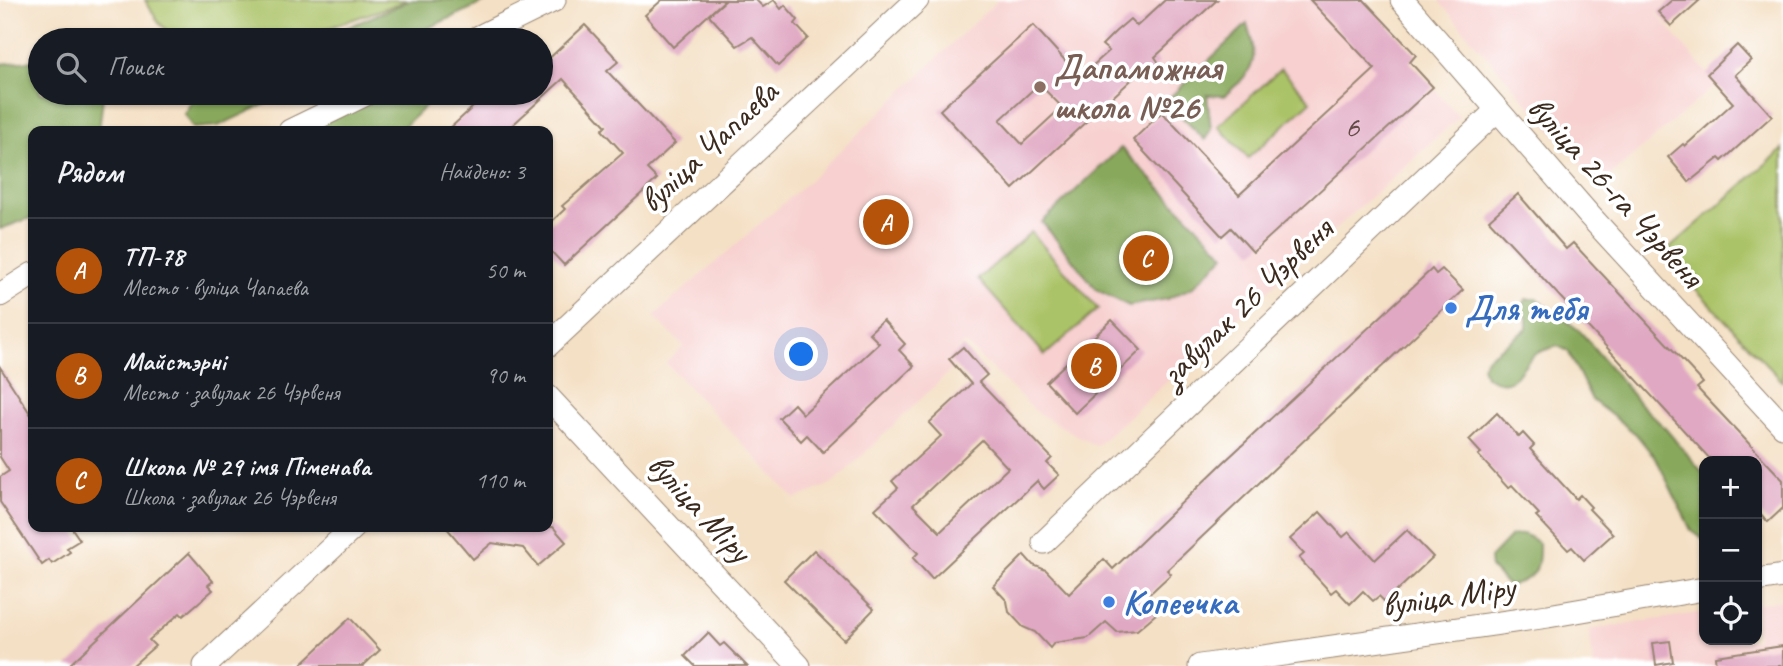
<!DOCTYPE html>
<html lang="ru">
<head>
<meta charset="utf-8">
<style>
	:root { --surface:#171b24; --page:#20242c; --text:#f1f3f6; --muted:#9ea1a6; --line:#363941; --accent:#b45309 }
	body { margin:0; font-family:Caveat,sans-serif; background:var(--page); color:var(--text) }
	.controls { position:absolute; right:21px; bottom:21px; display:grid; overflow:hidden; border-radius:14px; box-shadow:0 2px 5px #0004 }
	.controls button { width:63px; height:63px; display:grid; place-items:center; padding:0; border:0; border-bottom:2px solid var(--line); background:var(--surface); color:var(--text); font:35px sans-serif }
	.you { position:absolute; left:802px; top:355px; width:24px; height:24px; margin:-18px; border:5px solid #fff; border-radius:50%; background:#1a73e8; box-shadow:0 0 0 10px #1a73e833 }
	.badge { display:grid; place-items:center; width:46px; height:46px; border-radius:50%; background:var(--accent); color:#fff; font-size:23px; font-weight:700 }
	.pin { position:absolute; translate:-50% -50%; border:4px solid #fff; box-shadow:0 2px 7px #0006 }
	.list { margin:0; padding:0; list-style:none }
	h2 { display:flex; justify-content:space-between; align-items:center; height:91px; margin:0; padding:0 28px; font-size:30px }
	h2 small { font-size:23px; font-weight:400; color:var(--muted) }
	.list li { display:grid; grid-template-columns:46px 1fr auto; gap:21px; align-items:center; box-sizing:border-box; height:105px; padding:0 28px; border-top:2px solid var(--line) }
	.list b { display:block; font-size:26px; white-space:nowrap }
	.list p { margin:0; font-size:23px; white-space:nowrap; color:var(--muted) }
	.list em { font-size:23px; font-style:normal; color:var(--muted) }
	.icon { flex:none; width:38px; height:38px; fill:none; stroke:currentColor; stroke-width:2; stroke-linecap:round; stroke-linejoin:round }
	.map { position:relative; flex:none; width:1783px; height:666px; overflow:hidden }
	.search { position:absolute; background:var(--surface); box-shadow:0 2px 5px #0004; left:28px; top:28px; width:525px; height:77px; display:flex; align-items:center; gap:18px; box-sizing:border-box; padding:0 24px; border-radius:38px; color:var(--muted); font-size:26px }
	.panel { position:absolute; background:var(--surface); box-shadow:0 2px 5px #0004; left:28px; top:126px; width:525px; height:406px; border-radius:14px }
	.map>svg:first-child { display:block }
	.built { fill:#f7d0cf }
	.green { fill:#abc368; stroke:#737643; stroke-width:2 }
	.forest { fill:#88a95c; stroke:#626a3d; stroke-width:2 }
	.building { fill:#e0a8c3; fill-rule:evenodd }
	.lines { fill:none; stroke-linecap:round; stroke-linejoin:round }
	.minor-casing { stroke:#988572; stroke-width:25 }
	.minor { stroke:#fff; stroke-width:23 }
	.education-dot { fill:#8d6e63; stroke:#fff; stroke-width:2.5 }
	.shop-dot { fill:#3f7fe0; stroke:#fff; stroke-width:2.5 }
	.labels { text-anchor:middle; stroke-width:7; stroke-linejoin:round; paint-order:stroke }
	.number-label { font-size:32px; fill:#644a47 }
	.education-label { font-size:35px; font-weight:bold; fill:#785e54; stroke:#fff; text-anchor:start }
	.street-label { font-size:35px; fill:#3b2a1e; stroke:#fff }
	.shop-label { font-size:35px; font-weight:bold; fill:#366cbe; stroke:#fff; text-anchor:start }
</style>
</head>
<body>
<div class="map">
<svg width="1783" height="666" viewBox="0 0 1783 666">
	<rect width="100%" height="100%" fill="#fff"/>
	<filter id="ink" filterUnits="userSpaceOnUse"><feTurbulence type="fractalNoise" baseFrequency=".0143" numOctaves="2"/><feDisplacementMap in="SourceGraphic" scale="14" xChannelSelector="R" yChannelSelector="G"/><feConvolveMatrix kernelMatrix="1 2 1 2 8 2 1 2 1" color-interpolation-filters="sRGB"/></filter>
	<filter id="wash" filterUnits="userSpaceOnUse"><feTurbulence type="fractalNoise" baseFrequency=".00686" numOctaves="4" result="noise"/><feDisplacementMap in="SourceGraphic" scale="28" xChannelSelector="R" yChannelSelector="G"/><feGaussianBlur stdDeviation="1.57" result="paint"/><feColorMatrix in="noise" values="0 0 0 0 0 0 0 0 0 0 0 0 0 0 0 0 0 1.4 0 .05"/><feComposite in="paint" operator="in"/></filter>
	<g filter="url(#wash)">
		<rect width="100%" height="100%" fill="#f4e0c5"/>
		<g class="built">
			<path d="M998,0H1364L1416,55L1410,62L1459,117L1096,446L1038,413L965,343L949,359L955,366L833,483L795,499L666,363L684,346L654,316L809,181Z"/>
			<path d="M1438,0H1669L1656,13L1716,84L1599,185Z"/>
			<path d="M1783,600V666H1594L1589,630L1704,612V640H1757V604Z"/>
		</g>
		<g class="green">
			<path d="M145,0H409L293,40H179L159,23Z"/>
			<path d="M1281,69L1311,101L1248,158L1218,126Z"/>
			<path d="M1783,149V382L1663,254Z"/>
			<path d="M1031,232L1098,309L1045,355L978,279Z"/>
		</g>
		<g class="forest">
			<path d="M411,0H489L402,40H318Z"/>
			<path d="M1247,24C1260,63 1254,70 1224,96L1207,95L1211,129L1205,140L1166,101Z"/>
			<path d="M40,60V93H101L103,97L99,131H33V217L0,229V64Z"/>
			<path d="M197,93H289L218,126L193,128L184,114Z"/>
			<path d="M383,93H439L399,131H305Z"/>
			<path d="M1121,148L1225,255L1193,287L1167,299L1129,306L1097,290L1042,222Z"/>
			<path d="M1526,299H1536L1580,331L1641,405L1664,427L1704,474V540L1691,530L1657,460L1636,434L1592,400L1568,351L1558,346C1551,348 1541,350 1536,354C1516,368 1516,395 1485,376L1482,366L1488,357L1527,329V318L1522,309Z"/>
			<path d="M1524,534L1539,543C1540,572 1536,578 1508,586L1491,568L1490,558L1511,536Z"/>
		</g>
		<g id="blocks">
			<g class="building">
				<path d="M662,0H725L673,47L645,15Z"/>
				<path d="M726,0H756L763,7L774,0L781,9L785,5L798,20L795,24L808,38L778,66L752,37L737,46L709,15Z"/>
				<path d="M1165,0H1217L1155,57L1159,63L1145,76L1141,71L1013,189L940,110L1033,25L1080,77L1109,51L1102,45L1115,32L1130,19L1137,26ZM1039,84L1062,107L1022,144L1000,120Z"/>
				<path d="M1310,0H1364L1416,55L1410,62L1433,87L1253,252L1231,228L1222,236L1133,140L1162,112L1239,195L1375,69Z"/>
				<path d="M1672,0H1700L1671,26L1658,12Z"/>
				<path d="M585,25L619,61L607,71L675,143L647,169L657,179L564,265L548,248V225L565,209L562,206L623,153L602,130L606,126L563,79L506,131H447L488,93H541V66Z"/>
				<path d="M1737,45L1751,60L1735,75L1772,116L1722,161L1719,158L1689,182L1668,157L1683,144L1685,146L1733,103L1707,74Z"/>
				<path d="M1518,194L1566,249L1573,243L1698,377L1703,383L1697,388L1783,480V508L1768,522L1757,510V461H1712L1489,220Z"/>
				<path d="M884,202L906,228L889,242L867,216Z"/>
				<path d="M1432,269L1436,274L1442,269L1463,290L1167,570L1171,574L1143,600L1156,614L1137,630L1117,632L1106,622L1088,638L1054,643L1050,648L1035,632L1023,627L1009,612L1007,601L993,586L1024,555L1033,565L1046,570L1069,594L1104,559L1113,569L1224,462Z"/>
				<path d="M883,320L905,344L899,350L914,366L823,452L807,435L801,441L779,418L794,404L803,414L879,343L869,333Z"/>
				<path d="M1112,320L1141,350L1075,413L1046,382Z"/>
				<path d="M963,347L987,375L979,382L1052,458L1047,463L1059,475L1044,489L1037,481L932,579L913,558L918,553L875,509L898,488L892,481L941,436L929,423L971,384L949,359ZM982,440L1008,468L940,532L913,505Z"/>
				<path d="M0,367L33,418V527H71L80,540L67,548L70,552L52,564L49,560L42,565L0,502V477L9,471L0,457Z"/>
				<path d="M1497,413L1519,437L1523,433L1534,445L1530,449L1576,499L1580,495L1591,507L1589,509L1613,534L1584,560L1572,547L1568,550L1536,516L1539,514L1512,485L1508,488L1478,455L1481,453L1469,440Z"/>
				<path d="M1320,512L1343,537L1349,532L1375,560L1407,530L1433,557L1385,602L1379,596L1373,601L1363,591L1350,604L1336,589L1331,593L1299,558L1304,554L1290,539Z"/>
				<path d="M446,527H553L566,542L538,566L523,548L492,543L473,559Z"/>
				<path d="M814,550L874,609L844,640L784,580Z"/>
				<path d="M189,553L213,581L208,585L213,590L183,616L180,613L149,640L155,646L132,666H68Z"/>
				<path d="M350,618L380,650L363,666H299Z"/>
				<path d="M708,633L720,646L724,643L747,666H695L685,656Z"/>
				<path d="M1670,641L1673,662L1656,665L1653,643Z"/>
				<path d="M1783,646V666H1716L1715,656Z"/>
			</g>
		</g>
	</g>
	<g filter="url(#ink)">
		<use href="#blocks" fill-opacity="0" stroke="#988572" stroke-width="2"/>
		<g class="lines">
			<defs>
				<g id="minor">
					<path d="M1402,0L1589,215L1783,426"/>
					<path d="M473,40L554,0"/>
					<path d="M290,131L368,93"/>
					<path d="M0,295L33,274"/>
					<path d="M548,345L917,0"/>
					<path d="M548,397L799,666"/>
					<path d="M1044,542L1496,111"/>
					<path d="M1757,580L1783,576"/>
					<path d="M205,666L354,527"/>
					<path d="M1200,666L1548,616L1704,589"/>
				</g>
			</defs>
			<use href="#minor" class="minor-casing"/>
			<use href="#minor" class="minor"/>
		</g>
	</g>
	<circle class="education-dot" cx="1040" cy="87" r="7"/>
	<g class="shop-dot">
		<circle cx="1451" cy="308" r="7"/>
		<circle cx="1109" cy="602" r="7"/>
	</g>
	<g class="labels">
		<g class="number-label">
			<text x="1352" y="137">6</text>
		</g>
		<g class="education-label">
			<text x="1054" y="79">Дапаможная<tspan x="1054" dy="40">школа №26</tspan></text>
		</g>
		<g class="street-label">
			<text transform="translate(708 146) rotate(-43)" y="12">вуліца Чапаева</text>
			<text transform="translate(1616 191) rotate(48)" y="12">вуліца 26-га Чэрвеня</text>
			<text transform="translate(1246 301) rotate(-44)" y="12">завулак 26 Чэрвеня</text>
			<text transform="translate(700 507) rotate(47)" y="12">вуліца Міру</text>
			<text transform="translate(1448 595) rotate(-8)" y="12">вуліца Міру</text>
		</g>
		<g class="shop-label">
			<text x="1465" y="320">Для тебя</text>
			<text x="1123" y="614">Копеечка</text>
		</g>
	</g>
</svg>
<div class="controls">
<button>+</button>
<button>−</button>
<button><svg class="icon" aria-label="locate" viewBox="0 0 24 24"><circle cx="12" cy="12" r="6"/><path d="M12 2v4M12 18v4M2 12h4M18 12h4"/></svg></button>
</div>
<div class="you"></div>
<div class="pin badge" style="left:886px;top:222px">A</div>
<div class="pin badge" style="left:1094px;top:366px">B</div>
<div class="pin badge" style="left:1146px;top:258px">C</div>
<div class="search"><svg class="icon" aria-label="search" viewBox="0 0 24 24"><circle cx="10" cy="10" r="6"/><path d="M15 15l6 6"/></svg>Поиск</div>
<section class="panel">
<h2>Рядом<small>Найдено: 3</small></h2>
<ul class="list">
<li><span class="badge">A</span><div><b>ТП-78</b><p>Место · вуліца Чапаева</p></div><em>50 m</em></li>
<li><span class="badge">B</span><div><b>Майстэрні</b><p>Место · завулак 26 Чэрвеня</p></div><em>90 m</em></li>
<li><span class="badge">C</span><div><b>Школа № 29 імя Піменава</b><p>Школа · завулак 26 Чэрвеня</p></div><em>110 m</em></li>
</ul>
</section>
</div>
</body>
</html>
